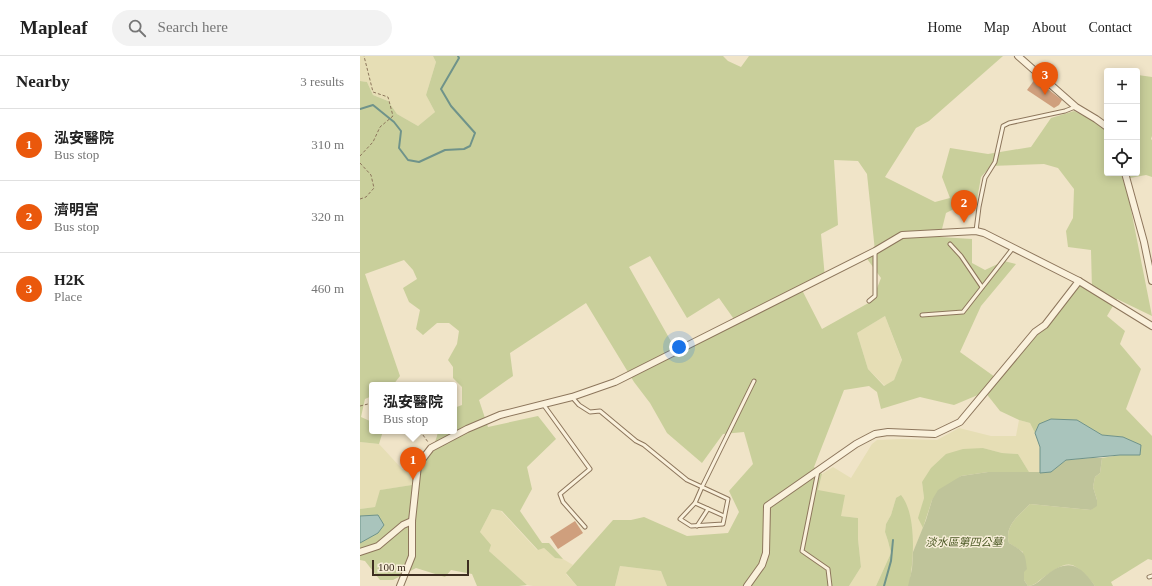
<!DOCTYPE html>
<html lang="en">
<head>
<meta charset="utf-8">
<style>
	:root { --surface:#fff; --page:#f2f2f2; --text:#222; --muted:#767676; --line:#e0e0e0; --accent:#ea580c }
	body { margin:0; font-family:"Times New Roman","Noto Sans TC",serif; background:var(--page); color:var(--text) }
	.controls { position:absolute; right:12px; top:12px; display:grid; overflow:hidden; border-radius:4px; box-shadow:0 2px 10px #0003 }
	.controls button { width:36px; height:36px; display:grid; place-items:center; padding:0; border:0; border-bottom:1px solid var(--line); background:var(--surface); color:var(--text); font:20px sans-serif }
	.scale { position:absolute; left:12px; bottom:10px; width:97px; box-sizing:border-box; padding-left:4px; border:2px solid #3d2e20; border-top:0; font-size:11px; line-height:14px; white-space:nowrap; color:#3d2e20; -webkit-text-stroke:3px #f7eed8; paint-order:stroke }
	.you { position:absolute; left:319px; top:291px; width:14px; height:14px; margin:-10px; border:3px solid #fff; border-radius:50%; background:#1a73e8; box-shadow:0 0 0 6px #1a73e833 }
	.badge { display:grid; place-items:center; width:26px; height:26px; border-radius:50%; background:var(--accent); color:#fff; font-size:13px; font-weight:700 }
	.pin { position:absolute; translate:-50% -33px; filter:drop-shadow(0 1px 2px #0008) }
	.pin::after { content:''; position:absolute; top:21px; width:14px; height:12px; background:inherit; clip-path:polygon(0 0,100% 0,50% 100%) }
	.popup { position:absolute; left:9px; top:326px; width:88px; height:52px; box-sizing:border-box; display:grid; place-content:center; border-radius:4px; background:var(--surface); filter:drop-shadow(0 1px 3px #0005); font-size:13px; white-space:nowrap; color:var(--muted) }
	.popup b { font-size:15px; color:var(--text) }
	.popup::after { content:''; position:absolute; left:50%; top:100%; margin-left:-8px; border:8px solid transparent; border-top-color:var(--surface) }
	.list { margin:0; padding:0; list-style:none }
	h2 { display:flex; justify-content:space-between; align-items:center; height:52px; margin:0; padding:0 16px; font-size:17px }
	h2 small { font-size:13px; font-weight:400; color:var(--muted) }
	.list li { display:grid; grid-template-columns:26px 1fr auto; gap:12px; align-items:center; box-sizing:border-box; height:72px; padding:0 16px; border-top:1px solid var(--line) }
	.list b { display:block; font-size:15px; white-space:nowrap }
	.list p { margin:0; font-size:13px; white-space:nowrap; color:var(--muted) }
	.list em { font-size:13px; font-style:normal; color:var(--muted) }
	.icon { flex:none; width:22px; height:22px; fill:none; stroke:currentColor; stroke-width:2; stroke-linecap:round; stroke-linejoin:round }
	.map { position:relative; flex:none; width:792px; height:530px; overflow:hidden }
	header { display:flex; align-items:center; gap:24px; box-sizing:border-box; height:56px; padding:0 20px; background:var(--surface); border-bottom:1px solid var(--line) }
	header strong { font-size:19px }
	nav { display:flex; gap:22px; margin-inline-start:auto; font-size:14px }
	.search { width:280px; height:36px; background:var(--page); display:flex; align-items:center; gap:10px; box-sizing:border-box; padding:0 14px; border-radius:22px; color:var(--muted); font-size:15px }
	main { display:flex }
	aside { flex:1; background:var(--surface) }
	.map>svg:first-child { display:block }
	.farmland { fill:#e6deb5 }
	.green { fill:#c9cf9b; fill-rule:evenodd }
	.cemetery { fill:#bfc49a }
	.water { fill:#a9c4bc; stroke:#6f938a }
	.lines { fill:none; stroke-linecap:round; stroke-linejoin:round }
	.stream { stroke:#6f938a; stroke-width:2 }
	.building { fill:#cf9f7d }
	.lane-casing { stroke:#8d765c; stroke-width:5 }
	.street-casing { stroke:#8d765c; stroke-width:8 }
	.path { stroke:#8d765c; stroke-width:1; stroke-dasharray:3 2; stroke-linecap:butt }
	.lane { stroke:#faf1dc; stroke-width:3 }
	.street { stroke:#faf1dc; stroke-width:6 }
	.labels { text-anchor:middle; stroke-width:3; stroke-linejoin:round; paint-order:stroke }
	.park-label { font-size:11px; font-style:italic; fill:#4d5a26; stroke:#f7eed8 }
</style>
</head>
<body>
<header>
<strong>Mapleaf</strong>
<div class="search"><svg class="icon" aria-label="search" viewBox="0 0 24 24"><circle cx="10" cy="10" r="6"/><path d="M15 15l6 6"/></svg>Search here</div>
<nav><a>Home</a><a>Map</a><a>About</a><a>Contact</a></nav>
</header>
<main>
<aside>
<h2>Nearby<small>3 results</small></h2>
<ul class="list">
<li><span class="badge">1</span><div><b>泓安醫院</b><p>Bus stop</p></div><em>310 m</em></li>
<li><span class="badge">2</span><div><b>濟明宮</b><p>Bus stop</p></div><em>320 m</em></li>
<li><span class="badge">3</span><div><b>H2K</b><p>Place</p></div><em>460 m</em></li>
</ul>
</aside>
<div class="map">
<svg width="792" height="530" viewBox="0 0 792 530">
	<rect width="100%" height="100%" fill="#f0e4c8"/>
	<g class="farmland">
		<path d="M0,0H73L76,6L66,39L75,56L58,70L37,58L28,45L13,39L7,26L0,25Z"/>
		<path d="M525,260L542,305L534,324L525,330L508,313L497,277Z"/>
		<path d="M659,364L670,367L675,377L680,391V417L669,416L658,398L642,397L623,392L562,426L564,442L559,462L563,472L553,496L552,470L536,442L531,459L526,468L525,476L528,485L531,497L516,530H489L501,511L498,483V462L481,460L458,434L462,418L473,411L491,422L512,388L517,384L542,383L577,384L599,372L631,380H656Z"/>
		<path d="M0,386L19,388L42,413L57,412L58,428L21,434L15,451L0,453Z"/>
		<path d="M132,453L141,455L177,494L184,492L195,502L203,503L213,509L206,518L217,530H173L167,529L129,495L120,476Z"/>
		<path d="M260,510L301,515L307,530H255Z"/>
	</g>
	<g class="green">
		<path d="M73,0H363L368,5L381,11L389,0H643L569,65L556,72L525,121L575,146L590,142L582,121L590,92L628,98L671,91L691,62L714,55L730,63L747,66V117H777V20L778,19L792,21V80L791,83L792,84V121L786,119L765,123L792,260L757,243L747,260L765,275L760,288L781,313L766,353L792,380V504L788,503L751,526L753,530H735C731,524 719,511 712,509C704,506 691,516 684,521C678,525 676,529 668,530L664,524L663,496L649,487C644,470 659,459 670,448L731,454L737,444L733,431L735,421L740,417L742,402L760,399H780L763,381L742,379L717,364L679,368L675,377L670,367L659,364L640,355L625,336L594,349L560,341L521,353L517,336L509,330L484,334L454,411L462,418L458,434L485,439L481,460L498,462V483L501,511L489,530H307L301,515L260,510L255,530H217L206,517L253,464H271L284,461L327,480L368,477L379,456L369,435L393,408L384,376L363,378L342,407L307,377L290,347L274,326L226,247L150,297L153,320L119,344L128,371L178,360L196,383L167,411L172,433L160,455L182,487H189L203,503L195,502L184,492L178,494L142,455L132,453L120,476L131,489L129,495L167,529L159,530H117L112,518L91,514L85,521L56,512L33,524H20L5,505L0,504V453L15,451L20,434L58,428L57,412C66,400 76,390 78,375H94V352L102,349V331L93,322V311L88,304L97,288L99,275L89,267H77L63,279L56,273L60,254L49,246L43,232L57,223L53,214L44,204L5,218L40,320L33,329H12V340L5,343L1,361L12,366V375H23L19,388L0,386V25L7,26L13,39L28,45L37,58L58,70L75,56L66,39L76,6ZM474,104L498,105L507,118L515,195L505,200L521,222L512,245L462,273L442,234L465,222L461,178L478,169ZM684,108L698,112L714,133L713,162L706,175L708,191L731,194L732,233L718,228L635,321L600,296L621,250L656,208L644,205L625,214L612,207V183L580,181L586,157L594,153L615,155L621,121L631,110ZM290,200L327,262L359,242L376,266L317,296L269,211ZM525,260L542,304L534,324L524,330L508,313L497,277Z"/>
		<path d="M623,392L642,397L658,398L669,416H628L601,420L572,444L563,472L558,462L564,442L562,426L571,412L586,398L603,393Z"/>
		<path d="M541,439C557,459 554,505 549,530H516L531,497L528,485L525,476L526,468L531,459L536,442Z"/>
	</g>
	<path class="cemetery" d="M731,402H742L740,417L735,421L733,431L737,444V450L731,454L670,448C659,459 644,470 649,487C664,496 665,495 667,513L664,516V524L668,530C676,529 678,526 684,521C707,502 719,507 735,530H548L552,513L553,496L566,464L572,444L578,434L601,420L628,416H691L706,404Z"/>
	<g class="water">
		<path d="M691,363L717,364L742,379L763,381L781,389L780,399H760L706,404L691,416L680,417V391L675,377L679,368Z"/>
		<path d="M18,459L24,469L18,477L0,487V460Z"/>
	</g>
	<g class="lines">
		<g class="stream">
			<path d="M0,53L13,49L34,66L41,75L39,92L48,104L59,106L85,94L104,93L110,90L115,77L91,50L81,33L99,2L98,0"/>
			<path d="M524,530L531,505L533,484"/>
		</g>
	</g>
	<g class="building">
		<path d="M675,23L702,44L699,49L694,52L667,34Z"/>
		<path d="M215,465L223,477L198,493L190,481Z"/>
	</g>
	<g class="lines">
		<defs>
			<g id="lane">
				<path d="M616,175L619,151L625,122L635,106L643,70L649,67L705,55L715,51"/>
				<path d="M590,188L601,200L622,231"/>
				<path d="M509,245L515,240V195"/>
				<path d="M562,259L603,256L653,192"/>
				<path d="M212,341L219,349L230,356L240,355L276,385L284,389L327,424L368,443L363,468L331,470L320,463L335,447L342,431L394,325"/>
				<path d="M183,348L230,413L200,438L203,446L225,471"/>
				<path d="M458,415L442,495L468,513L470,530"/>
				<path d="M335,447L364,460"/>
				<path d="M337,470L348,453"/>
				<path d="M789,521L792,520"/>
			</g>
			<g id="street">
				<path d="M658,0L716,51L736,63L747,71"/>
				<path d="M765,117L784,186L792,225"/>
				<path d="M0,496L18,490L43,469L52,465"/>
				<path d="M40,530L52,500V465L58,409L71,392L107,373L140,359L212,341L255,326L515,195L542,179L616,175L624,177L719,225L792,270"/>
				<path d="M387,530L402,509L406,497L407,450L496,388L515,378L528,376L575,378L600,366L675,276L685,269L719,225"/>
			</g>
		</defs>
		<use href="#lane" class="lane-casing"/>
		<use href="#street" class="street-casing"/>
		<g class="path">
			<path d="M0,100L13,86L20,71L33,60L28,41L13,36L4,0"/>
			<path d="M0,107L11,119L14,132L6,141L0,143"/>
			<path d="M0,350L12,347"/>
			<path d="M60,375L68,386"/>
		</g>
		<use href="#lane" class="lane"/>
		<use href="#street" class="street"/>
	</g>
	<g class="labels">
		<g class="park-label">
			<text x="604" y="490">淡水區第四公墓</text>
		</g>
	</g>
</svg>
<div class="controls">
<button>+</button>
<button>−</button>
<button><svg class="icon" aria-label="locate" viewBox="0 0 24 24"><circle cx="12" cy="12" r="6"/><path d="M12 2v4M12 18v4M2 12h4M18 12h4"/></svg></button>
</div>
<div class="scale">100 m</div>
<div class="you"></div>
<div class="pin badge" style="left:53px;top:424px">1</div>
<div class="popup"><b>泓安醫院</b>Bus stop</div>
<div class="pin badge" style="left:604px;top:167px">2</div>
<div class="pin badge" style="left:685px;top:39px">3</div>
</div>
</main>
</body>
</html>
